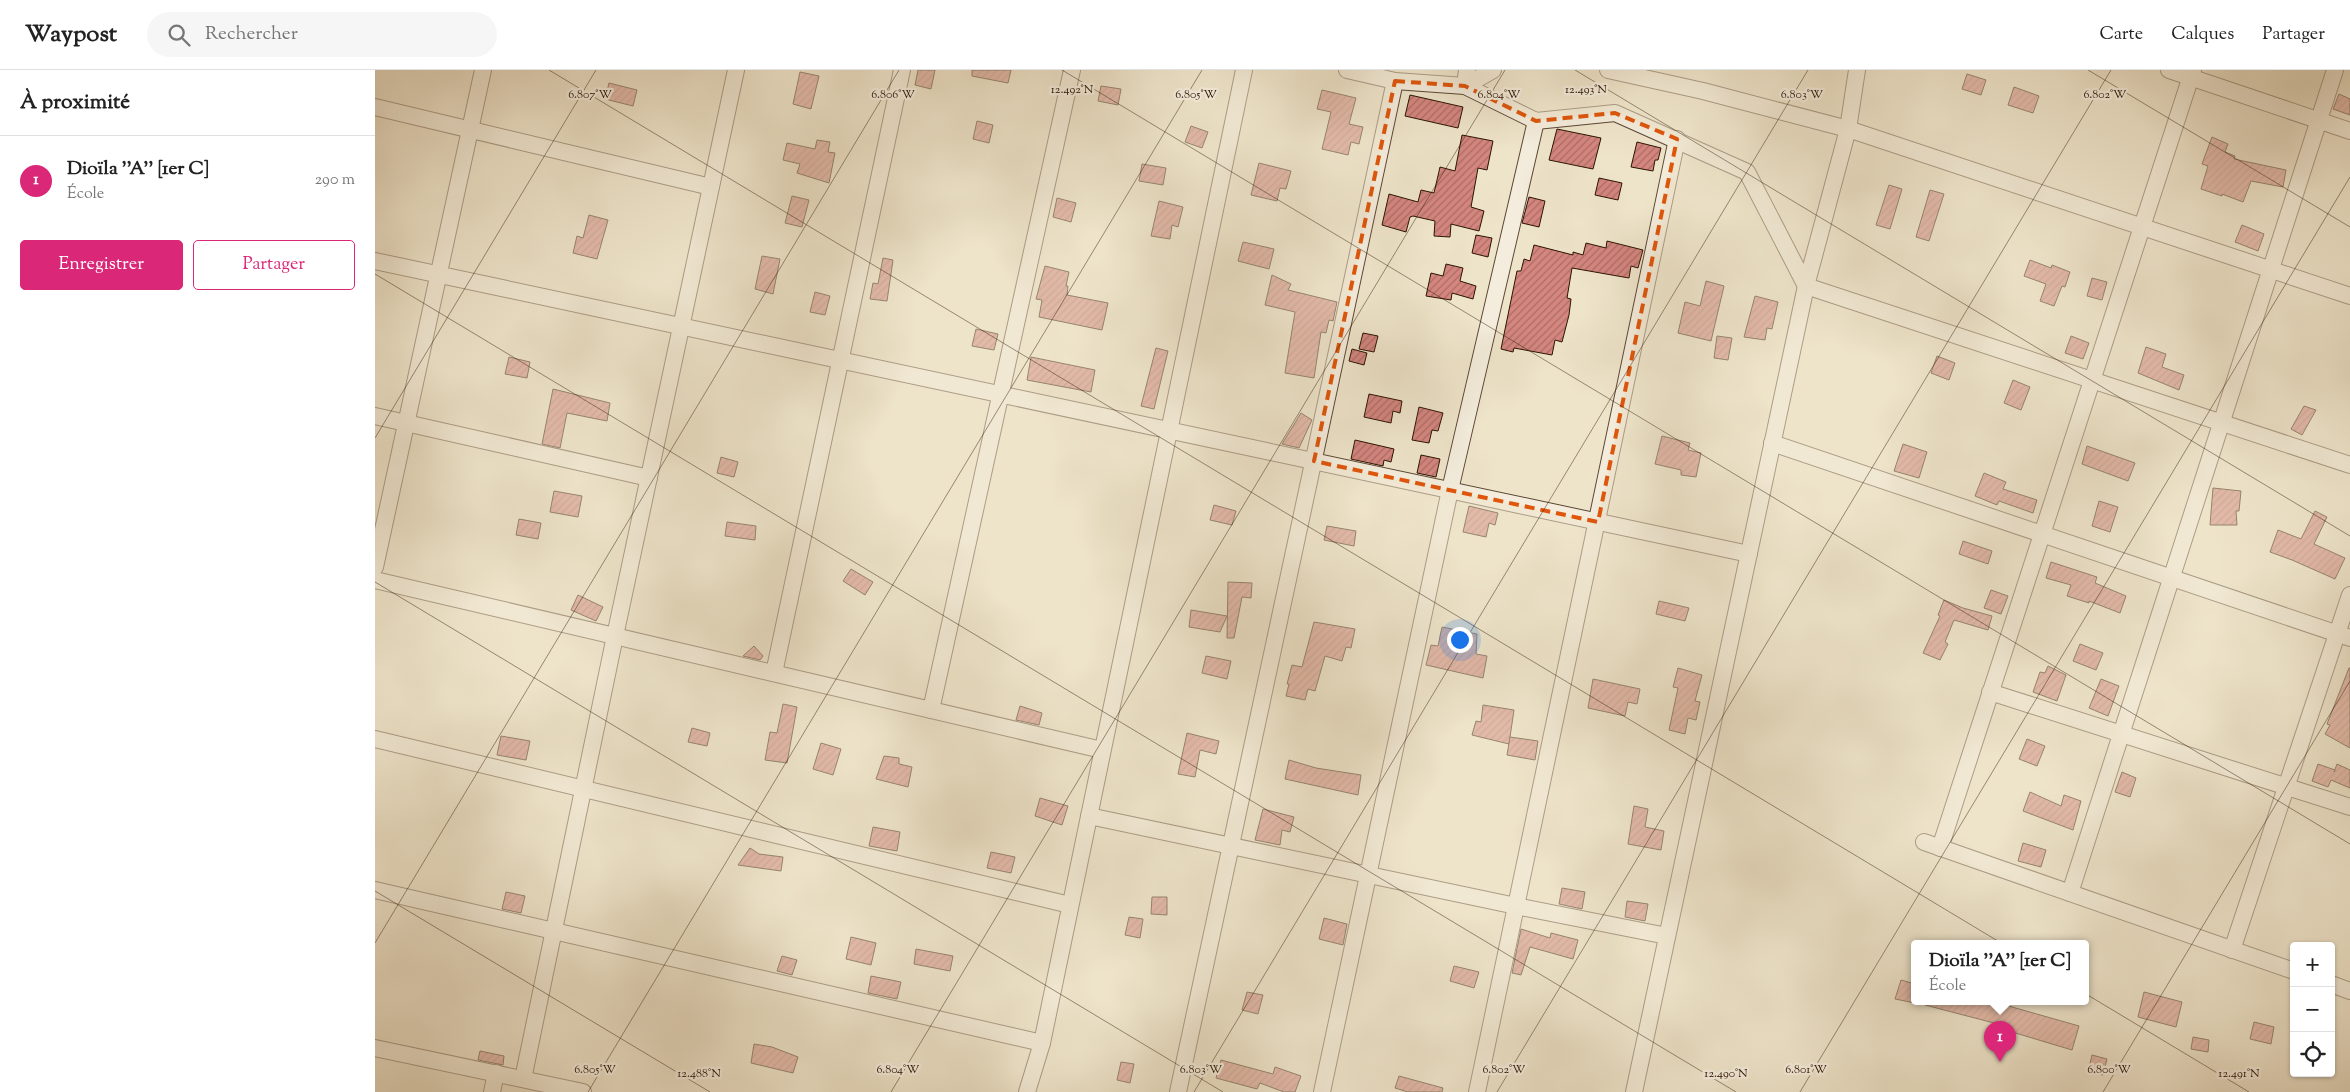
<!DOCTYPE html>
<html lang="fr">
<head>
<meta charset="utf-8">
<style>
	:root { --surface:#fff; --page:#f6f6f6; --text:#222; --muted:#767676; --line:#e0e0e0; --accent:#db2777 }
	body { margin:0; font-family:"Sorts Mill Goudy",serif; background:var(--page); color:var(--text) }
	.controls { position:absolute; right:15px; bottom:15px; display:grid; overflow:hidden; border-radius:5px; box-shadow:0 1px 4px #0004 }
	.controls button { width:45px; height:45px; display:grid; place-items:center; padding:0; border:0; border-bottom:1px solid var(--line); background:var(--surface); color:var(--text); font:25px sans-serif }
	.you { position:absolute; left:1084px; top:569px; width:18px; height:18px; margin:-12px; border:4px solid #fff; border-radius:50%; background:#1a73e8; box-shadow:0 0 0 8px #1a73e833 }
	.badge { display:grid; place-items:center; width:32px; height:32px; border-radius:50%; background:var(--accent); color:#fff; font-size:16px; font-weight:700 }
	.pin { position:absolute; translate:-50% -41px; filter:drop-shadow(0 1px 2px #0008) }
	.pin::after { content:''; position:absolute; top:26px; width:18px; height:15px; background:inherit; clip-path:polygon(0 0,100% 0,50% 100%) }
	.popup { position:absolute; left:1536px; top:870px; width:178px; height:65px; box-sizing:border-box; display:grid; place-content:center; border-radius:5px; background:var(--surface); filter:drop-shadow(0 1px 4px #0005); font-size:16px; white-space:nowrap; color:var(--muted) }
	.popup b { font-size:19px; color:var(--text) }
	.popup::after { content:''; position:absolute; left:50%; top:100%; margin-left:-10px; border:10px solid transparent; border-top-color:var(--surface) }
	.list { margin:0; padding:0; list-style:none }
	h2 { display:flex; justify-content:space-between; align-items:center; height:65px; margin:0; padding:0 20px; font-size:21px }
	h2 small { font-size:16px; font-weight:400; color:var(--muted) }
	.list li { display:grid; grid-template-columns:32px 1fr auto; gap:15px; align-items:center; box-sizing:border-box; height:90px; padding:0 20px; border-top:1px solid var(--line) }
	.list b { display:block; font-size:19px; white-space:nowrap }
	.list p { margin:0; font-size:16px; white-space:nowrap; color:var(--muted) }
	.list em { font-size:16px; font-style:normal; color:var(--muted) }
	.actions { display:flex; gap:10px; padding:15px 20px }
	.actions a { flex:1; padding:11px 0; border:1px solid var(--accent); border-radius:5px; text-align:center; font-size:18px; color:var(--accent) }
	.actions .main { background:var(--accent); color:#fff }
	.icon { flex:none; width:28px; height:28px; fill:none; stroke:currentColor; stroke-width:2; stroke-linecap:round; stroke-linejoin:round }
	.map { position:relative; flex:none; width:1975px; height:1022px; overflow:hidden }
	header { display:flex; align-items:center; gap:30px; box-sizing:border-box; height:70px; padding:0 25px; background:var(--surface); border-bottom:1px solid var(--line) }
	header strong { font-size:24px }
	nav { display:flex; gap:28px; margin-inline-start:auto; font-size:18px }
	.search { width:350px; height:45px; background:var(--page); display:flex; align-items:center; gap:12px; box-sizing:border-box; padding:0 18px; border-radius:28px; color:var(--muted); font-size:19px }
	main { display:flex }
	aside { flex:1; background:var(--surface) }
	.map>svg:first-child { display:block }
	.building { fill:url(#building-hatch); stroke:#2b1302 }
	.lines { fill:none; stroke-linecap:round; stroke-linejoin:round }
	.minor-casing { stroke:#5c4734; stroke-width:18 }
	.minor { stroke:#f4eddd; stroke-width:16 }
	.marked { fill:none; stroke:#df560c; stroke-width:4; stroke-dasharray:10 6; stroke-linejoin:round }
	.ticks { fill:none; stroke:#2b1302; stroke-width:1; stroke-opacity:0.45 }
	.ticks-label { font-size:12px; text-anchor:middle; fill:#2b1302; stroke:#f4eddd; stroke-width:4.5; stroke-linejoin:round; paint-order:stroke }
</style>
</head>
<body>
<header>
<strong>Waypost</strong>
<div class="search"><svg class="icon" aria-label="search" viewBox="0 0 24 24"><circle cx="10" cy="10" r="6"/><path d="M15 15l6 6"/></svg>Rechercher</div>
<nav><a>Carte</a><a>Calques</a><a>Partager</a></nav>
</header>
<main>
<aside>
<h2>À proximité<small></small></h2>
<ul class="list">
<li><span class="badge">1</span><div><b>Dioïla ''A'' [1er C]</b><p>École</p></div><em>290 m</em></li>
</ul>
<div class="actions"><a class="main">Enregistrer</a><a>Partager</a></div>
</aside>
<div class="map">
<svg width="1975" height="1022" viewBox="0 0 1975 1022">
	<defs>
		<pattern id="building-hatch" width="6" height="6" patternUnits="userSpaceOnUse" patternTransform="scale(1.25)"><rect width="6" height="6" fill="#d4867f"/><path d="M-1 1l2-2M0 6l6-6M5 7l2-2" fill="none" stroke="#ac6c66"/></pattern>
	</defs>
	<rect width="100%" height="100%" fill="#eee4ca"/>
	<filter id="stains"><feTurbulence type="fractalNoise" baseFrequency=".004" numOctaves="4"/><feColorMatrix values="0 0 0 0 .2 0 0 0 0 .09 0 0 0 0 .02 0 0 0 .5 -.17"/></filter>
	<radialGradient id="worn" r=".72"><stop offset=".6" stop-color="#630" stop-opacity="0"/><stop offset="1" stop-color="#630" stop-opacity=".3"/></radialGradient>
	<g class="building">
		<path d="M543,0H560L556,19L540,15Z"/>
		<path d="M597,0H636L633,13L597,6Z"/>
		<path d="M425,2L444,6L436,39L418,34Z"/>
		<path d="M1592,4L1611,10L1606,25L1587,19Z"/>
		<path d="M234,13L262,20L258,36L230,29Z"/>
		<path d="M726,16L746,19L743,35L723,31Z"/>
		<path d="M1639,17L1664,26L1658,43L1633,35Z"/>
		<path d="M947,20L981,28L974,54L988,57L984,74L976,72L973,85L947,79L956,42L942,39Z"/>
		<path d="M1964,24L1975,29V45L1958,39Z"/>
		<path d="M1035,25L1088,37L1083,58L1030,46Z"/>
		<path d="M602,51L618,55L614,73L598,69Z"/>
		<path d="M816,56L833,62L827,78L810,72Z"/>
		<path d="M1182,59L1226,68L1218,99L1174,90Z"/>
		<path d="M1087,65L1118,71L1112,100L1103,98L1096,137L1109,141L1104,161L1076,154L1075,167L1059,166L1060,151L1038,146L1035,147L1031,162L1007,155L1014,124L1043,132L1046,120L1059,123L1065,97L1080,101Z"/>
		<path d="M1837,67L1853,74L1850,82L1860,86L1859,89L1911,100L1908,117L1876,111L1868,132L1847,124V126L1826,119L1833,96L1827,94Z"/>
		<path d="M442,70L455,72L453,82L460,83L454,113L422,103L425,94L408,90L412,73L440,79Z"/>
		<path d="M1262,72L1286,78L1283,90H1280L1278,101L1256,97Z"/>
		<path d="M884,93L916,101L911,119L905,118L902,131L876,125Z"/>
		<path d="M767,94L791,98L788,115L764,111Z"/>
		<path d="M1224,108L1247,113L1243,130L1220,125Z"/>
		<path d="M1514,115L1527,119L1515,159L1501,155Z"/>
		<path d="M1555,120L1569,124L1554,171L1541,167Z"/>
		<path d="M417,126L434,130L427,157L410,153Z"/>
		<path d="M1154,127L1170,131L1164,157L1147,153Z"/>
		<path d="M682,128L701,133L696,152L678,147Z"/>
		<path d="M784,131L808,137L803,157L797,155L795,169L776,166Z"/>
		<path d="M214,145L233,150L222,189L198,183L202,166L208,168Z"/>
		<path d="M1867,155L1889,164L1883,181L1860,172Z"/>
		<path d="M1101,165L1117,168L1113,187L1097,183Z"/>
		<path d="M1232,171L1268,180L1263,198L1256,196L1254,208L1197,198L1192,228L1196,229L1194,245L1187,272L1180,270L1177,285L1139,278L1138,282L1126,279L1142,201H1146L1149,189L1155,191L1159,175L1198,185V182L1208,185L1211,173L1231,178Z"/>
		<path d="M868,172L899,179L894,199L863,191Z"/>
		<path d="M387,186L405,189L398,224L380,219Z"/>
		<path d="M508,188L518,190L512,231L495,229L498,213L503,214Z"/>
		<path d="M1655,190L1676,198L1677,195L1695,202L1690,217L1687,216L1679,236L1665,231L1671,214L1649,206Z"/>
		<path d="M1071,194L1088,198L1085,211L1101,216L1098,229L1077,223L1076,230L1051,226L1056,203L1068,206Z"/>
		<path d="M670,196L694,202L691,216H693L692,225L733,233L727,260L664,247L667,230L661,229Z"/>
		<path d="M897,205L916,214L913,220L962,232L958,251L954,250L951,263L946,262L939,308L910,303L920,242L890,235Z"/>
		<path d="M1717,208L1732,212L1727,230L1712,226Z"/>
		<path d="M1331,211L1349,216L1336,271L1303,263L1310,232L1325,236Z"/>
		<path d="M440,222L455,226L450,245L435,242Z"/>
		<path d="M1380,226L1403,232L1397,259L1392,258L1390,270L1369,267Z"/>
		<path d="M601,259L623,264L619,280L597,276Z"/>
		<path d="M988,263L1003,266L999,282L984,279Z"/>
		<path d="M1342,266L1357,268L1353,290L1339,288Z"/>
		<path d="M1696,266L1714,273L1708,289L1690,283Z"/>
		<path d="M1771,277L1791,284L1787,297L1809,305L1804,320L1763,303Z"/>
		<path d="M781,278L793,281L779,339L766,336Z"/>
		<path d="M977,279L992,283L989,295L974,291Z"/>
		<path d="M1562,286L1580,293L1574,310L1556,303Z"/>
		<path d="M134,287L155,292L152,308L130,304Z"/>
		<path d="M656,287L720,300L716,322L652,310Z"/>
		<path d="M1638,310L1655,317L1646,340L1629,333Z"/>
		<path d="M178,319L235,333L232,351L192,343L185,378L167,374Z"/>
		<path d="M994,324L1027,331L1025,343L1018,341L1016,353L989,347Z"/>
		<path d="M1929,336L1941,340L1927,365L1916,359Z"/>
		<path d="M1044,337L1068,343L1063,361L1057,360L1054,373L1037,370Z"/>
		<path d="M926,343L937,350L924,378L907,374Z"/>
		<path d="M1287,366L1315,373L1313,380L1326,383L1321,407L1306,405V400L1280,394Z"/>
		<path d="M980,370L1019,379L1016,392L1009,390L1008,396L976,389Z"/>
		<path d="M1528,374L1552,382L1544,408L1519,401Z"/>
		<path d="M1712,376L1760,393L1753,411L1707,394Z"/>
		<path d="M1046,385L1065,389L1061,407L1042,403Z"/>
		<path d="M346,387L363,392L359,407L342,403Z"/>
		<path d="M1609,403L1631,412L1628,419L1662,430L1658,443L1624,431L1622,435L1600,426Z"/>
		<path d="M1838,418L1866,421L1864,441H1861L1862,455H1835Z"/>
		<path d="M179,421L207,426L203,447L175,442Z"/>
		<path d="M1724,431L1743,437L1735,462L1717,456Z"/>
		<path d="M839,435L861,441L857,455L835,450Z"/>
		<path d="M1094,436L1123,443L1120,455L1114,453L1111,467L1088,462Z"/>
		<path d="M1940,441L1952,447L1939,474L1970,488L1960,509L1917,490L1895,482L1903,460L1926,469Z"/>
		<path d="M144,449L166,453L163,469L141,465Z"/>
		<path d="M352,452L381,456L380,470L350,466Z"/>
		<path d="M952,456L981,461L979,476L949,470Z"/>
		<path d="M1588,471L1617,481L1613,494L1584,484Z"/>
		<path d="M1676,492L1722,507L1720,513L1751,526L1745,543L1714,531V533L1692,526L1696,515L1671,508Z"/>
		<path d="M476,499L498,512L490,525L468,511Z"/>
		<path d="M853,512L877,513L876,528L867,527L859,568H852Z"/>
		<path d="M1616,520L1633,526L1626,544L1609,538Z"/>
		<path d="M203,525L228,537L221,551L196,540Z"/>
		<path d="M1569,530L1588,538L1617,546L1613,560L1579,550L1570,572L1573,574L1565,590L1548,583L1565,546L1563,545Z"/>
		<path d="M1284,531L1314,538L1310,551L1281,544Z"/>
		<path d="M816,540L852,546L845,562L814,557Z"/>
		<path d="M939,552L980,559L976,578L971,577L967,591L950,586L940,621L933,619L930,630L911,626L914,614H912L917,595L927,597Z"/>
		<path d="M1067,557L1102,564L1101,584L1112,586L1108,608L1051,595L1056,575L1063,576Z"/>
		<path d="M1705,574L1728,583L1721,600L1698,591Z"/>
		<path d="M379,576L388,586L385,590L368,586Z"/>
		<path d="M831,586L856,591L852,609L827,603Z"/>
		<path d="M1673,596L1691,605L1682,631L1658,622L1665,602L1670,603Z"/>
		<path d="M1303,598L1327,605L1320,631L1325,632L1321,650L1313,648L1310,664L1294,660L1303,618L1298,617Z"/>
		<path d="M1974,598H1975V678L1950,664L1955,655L1952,654Z"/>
		<path d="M1218,609L1265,619L1262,634L1253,632L1250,646L1213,638Z"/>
		<path d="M1726,609L1744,616L1733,646L1714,638Z"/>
		<path d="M408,634L422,637L412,693L390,690L395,662L402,663Z"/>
		<path d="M1108,635L1139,640L1134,674L1097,665L1101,651L1106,652Z"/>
		<path d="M645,636L667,643L664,655L641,650Z"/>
		<path d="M317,658L335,663L332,676L313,672Z"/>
		<path d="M812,663L844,671L841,684L825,680L820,707L803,704Z"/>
		<path d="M126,666L155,671L151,690L122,685Z"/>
		<path d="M1135,667L1163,671L1160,690L1132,685Z"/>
		<path d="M1652,669L1670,676L1662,696L1644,689Z"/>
		<path d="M446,673L466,679L458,705L438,699Z"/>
		<path d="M509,686L524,688V694L537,697L533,717L501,709Z"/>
		<path d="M914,690L941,698L986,705L983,725L910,709Z"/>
		<path d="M1943,694L1960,700L1959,702L1962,694L1975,700V718L1956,710L1953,717L1937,711Z"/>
		<path d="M1747,702L1761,708L1755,727L1740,722Z"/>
		<path d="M1655,722L1686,736L1689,725L1706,731L1698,760L1648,741Z"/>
		<path d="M665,728L693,736L687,755L660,746Z"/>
		<path d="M1259,736L1273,739L1270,757L1289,761L1286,780L1253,774Z"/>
		<path d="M888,739L919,747L915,762L907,760L905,775L880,770Z"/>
		<path d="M498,757L525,762L522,781L494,776Z"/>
		<path d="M1648,773L1671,780L1666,797L1643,791Z"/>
		<path d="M375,778L384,784L408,787L406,801L363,795Z"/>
		<path d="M616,782L640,787L636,803L612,798Z"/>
		<path d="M1187,818L1210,822L1207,839L1184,834Z"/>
		<path d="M131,822L150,826L146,843L127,839Z"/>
		<path d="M777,827H792V845L776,844Z"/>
		<path d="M1252,831L1273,834L1270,851L1250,847Z"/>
		<path d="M754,847L768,849L765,868L750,865Z"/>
		<path d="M949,848L972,854L968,875L944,869Z"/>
		<path d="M1146,859L1175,868L1176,863L1203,870L1198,889L1155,877L1146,905L1137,903Z"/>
		<path d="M476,867L501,873L496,895L471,889Z"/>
		<path d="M541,879L578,886L575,901L539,894Z"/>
		<path d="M407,886L422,890L417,905L402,901Z"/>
		<path d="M1079,896L1104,902L1099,918L1075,911Z"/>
		<path d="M496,906L526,912L522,929L493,923Z"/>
		<path d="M1526,910L1540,914V933L1520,929Z"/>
		<path d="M872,922L888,925L883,944L867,940Z"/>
		<path d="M1769,922L1807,932L1801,957L1763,947Z"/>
		<path d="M1550,931H1616L1704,956L1697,980L1637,962L1638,958L1550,935Z"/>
		<path d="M1879,952L1899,957L1896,974L1875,969Z"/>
		<path d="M1818,967L1834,970L1833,982L1816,979Z"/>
		<path d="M379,974L397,977L423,987L418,1003L376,993Z"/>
		<path d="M105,981L129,986L128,995L103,990Z"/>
		<path d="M1717,985L1732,989L1728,1005L1713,1002Z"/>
		<path d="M846,990L898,1004L900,997L926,1006L920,1022H909L885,1013L882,1019L841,1008Z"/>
		<path d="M746,992L759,994L755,1013L742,1010Z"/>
		<path d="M1024,1006L1068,1018L1067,1022H1033L1020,1018Z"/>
	</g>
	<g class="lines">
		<defs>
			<g id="minor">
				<path d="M972,0L1020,11L1090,16L1092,0"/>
				<path d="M1233,0L1328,21L1473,59L1975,226"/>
				<path d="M1794,0L1975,61"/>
				<path d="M1090,16L1161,51L1240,43L1372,102L1431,216L1975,395"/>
				<path d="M1090,16L1118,0"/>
				<path d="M0,37L336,117"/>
				<path d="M0,191L1374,484"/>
				<path d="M0,346L274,408"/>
				<path d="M1397,373L1975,568"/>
				<path d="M0,497L108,0"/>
				<path d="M0,510L727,680"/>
				<path d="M399,603L527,0"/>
				<path d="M1615,622L1975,737"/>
				<path d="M556,640L697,0"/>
				<path d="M0,669L695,835"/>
				<path d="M714,746L1141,836L1292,866"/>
				<path d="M1549,772L1919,901"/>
				<path d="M1565,778L1818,0"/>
				<path d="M0,820L667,973"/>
				<path d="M1695,823L1960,0"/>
				<path d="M1857,880L1975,525"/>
				<path d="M1956,914L1975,921"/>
				<path d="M0,978L208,1022"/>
				<path d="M148,1009L240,566L361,0"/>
				<path d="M117,1022L121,1003"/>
				<path d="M652,1022L667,973L869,0"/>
				<path d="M803,1022L1020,11"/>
				<path d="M947,1022L1075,420L1161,51"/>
				<path d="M1102,1022L1302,69"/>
				<path d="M1259,1022L1431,216L1473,59L1482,0"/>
			</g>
		</defs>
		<use href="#minor" class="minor-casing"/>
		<use href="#minor" class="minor"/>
	</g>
	<path d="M0 0H1975V1022H0ZM1020,11L1090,16L1161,51L1240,43L1302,69L1223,452L939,391Z" fill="#eee4ca" fill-opacity=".55" fill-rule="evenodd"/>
	<path class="marked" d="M1020,11L1090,16L1161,51L1240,43L1302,69L1223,452L939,391Z"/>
	<path class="ticks" d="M174,0L1874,1022M687,0L1975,774M1200,0L1975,466M1713,0L1975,157M0,204L1361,1022M0,368L221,0M0,512L848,1022M0,821L335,1022M0,873L524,0M213,1022L827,0M516,1022L1130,0M819,1022L1433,0M1122,1022L1736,0M1425,1022L1975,107M1728,1022L1975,611"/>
	<g class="ticks-label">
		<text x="697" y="23">12.492°N</text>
		<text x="1211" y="23">12.493°N</text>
		<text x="1124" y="28">6.804°W</text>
		<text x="1730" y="28">6.802°W</text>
		<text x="215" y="28">6.807°W</text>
		<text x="518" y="28">6.806°W</text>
		<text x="821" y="28">6.805°W</text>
		<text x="1427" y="28">6.803°W</text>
		<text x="220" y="1003">6.805°W</text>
		<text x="523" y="1003">6.804°W</text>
		<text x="826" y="1003">6.803°W</text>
		<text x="1129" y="1003">6.802°W</text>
		<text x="1431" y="1003">6.801°W</text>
		<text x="1734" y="1003">6.800°W</text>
		<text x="324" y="1007">12.488°N</text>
		<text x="1351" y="1007">12.490°N</text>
		<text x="1864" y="1007">12.491°N</text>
	</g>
	<rect width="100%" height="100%" filter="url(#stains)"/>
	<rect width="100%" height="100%" fill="url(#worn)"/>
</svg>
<div class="controls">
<button>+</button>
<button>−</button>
<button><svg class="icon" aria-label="locate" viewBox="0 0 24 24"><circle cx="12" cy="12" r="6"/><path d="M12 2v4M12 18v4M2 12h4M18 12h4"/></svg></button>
</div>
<div class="you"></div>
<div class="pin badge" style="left:1625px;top:992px">1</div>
<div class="popup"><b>Dioïla ''A'' [1er C]</b>École</div>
</div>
</main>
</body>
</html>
